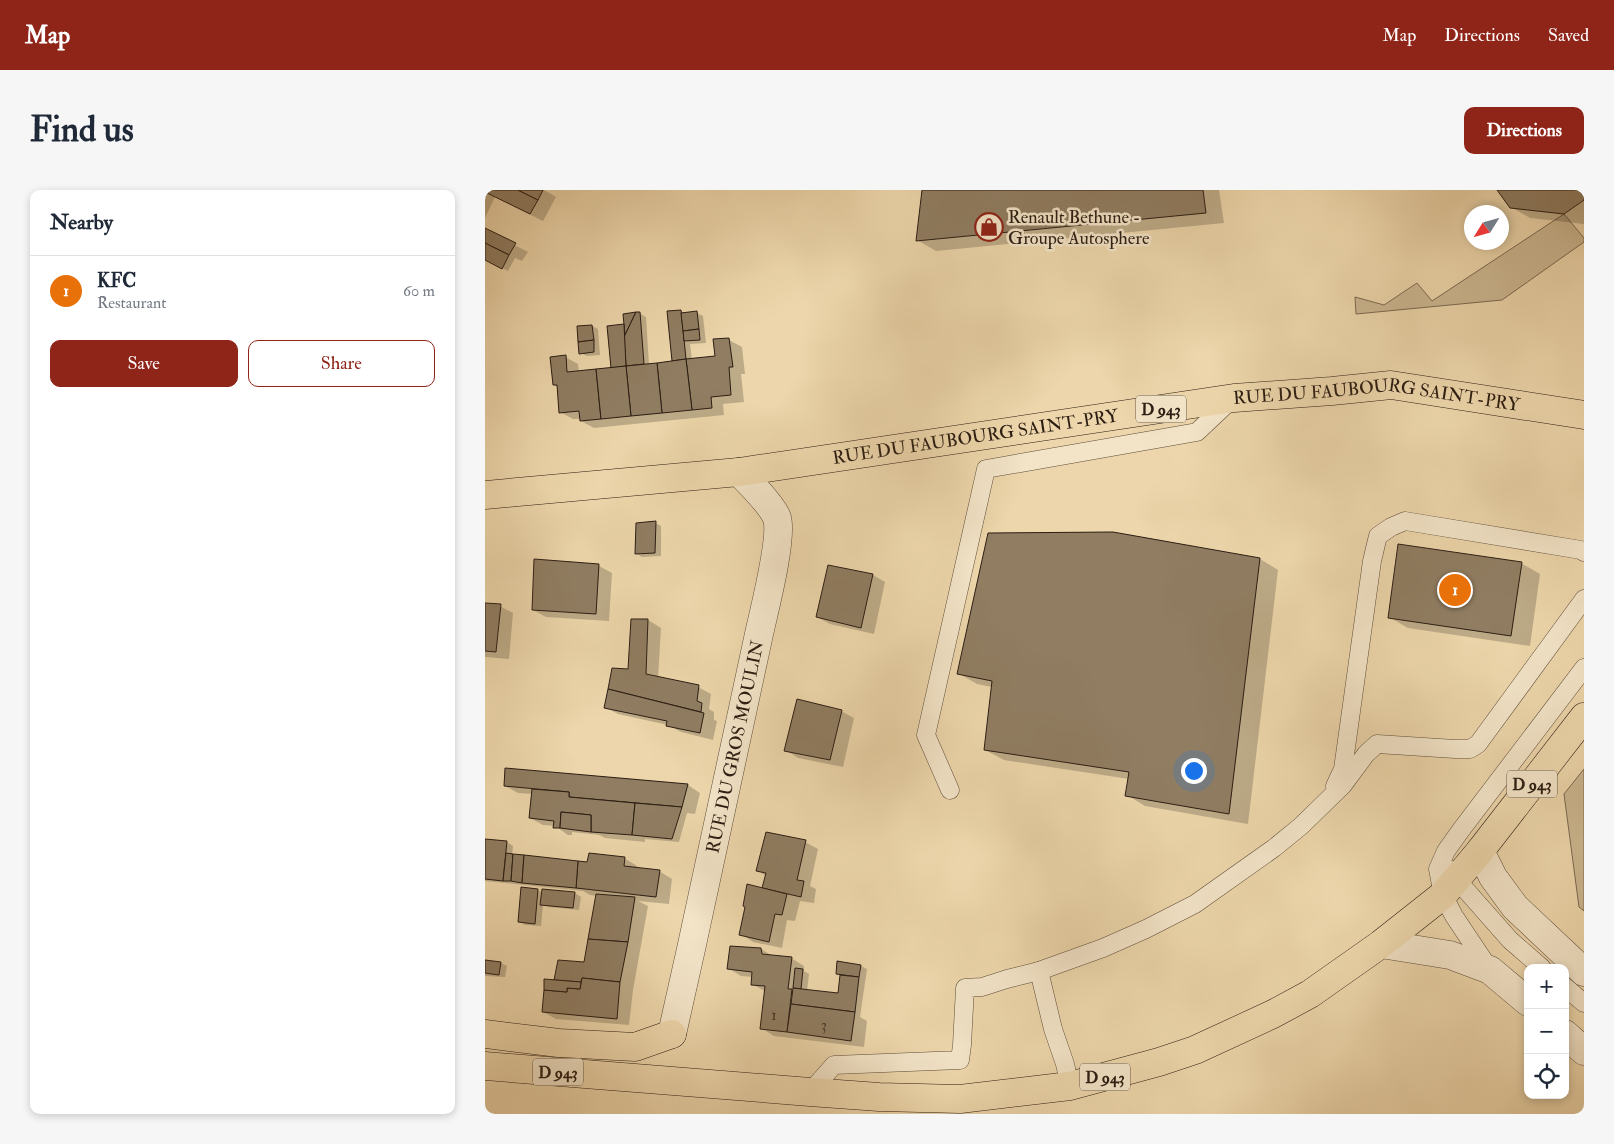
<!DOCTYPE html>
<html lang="en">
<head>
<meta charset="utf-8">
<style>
	:root { --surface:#fff; --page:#f6f6f7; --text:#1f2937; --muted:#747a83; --line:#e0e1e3; --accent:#8f2418 }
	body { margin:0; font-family:"IM FELL Double Pica",serif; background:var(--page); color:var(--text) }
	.controls { position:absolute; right:15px; bottom:15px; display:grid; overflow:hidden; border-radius:10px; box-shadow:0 2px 8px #0003 }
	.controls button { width:45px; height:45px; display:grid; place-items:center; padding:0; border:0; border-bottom:1px solid var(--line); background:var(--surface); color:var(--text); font:25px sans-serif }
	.compass { position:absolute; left:979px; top:15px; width:45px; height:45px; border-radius:50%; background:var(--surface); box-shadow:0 2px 8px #0003; rotate:233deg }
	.you { position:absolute; left:708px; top:580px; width:18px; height:18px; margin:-12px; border:4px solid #fff; border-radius:50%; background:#1a73e8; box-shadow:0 0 0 8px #1a73e833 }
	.badge { display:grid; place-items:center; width:32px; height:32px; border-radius:50%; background:var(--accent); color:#fff; font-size:16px; font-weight:700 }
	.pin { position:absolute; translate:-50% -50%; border:2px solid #fff; box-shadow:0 1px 5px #0006 }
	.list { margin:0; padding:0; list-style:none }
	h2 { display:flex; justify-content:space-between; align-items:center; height:65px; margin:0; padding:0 20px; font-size:21px }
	h2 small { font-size:16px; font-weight:400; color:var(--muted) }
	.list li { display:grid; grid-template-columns:32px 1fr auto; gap:15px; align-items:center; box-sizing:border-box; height:70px; padding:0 20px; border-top:1px solid var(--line) }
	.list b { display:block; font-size:19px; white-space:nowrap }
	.list p { margin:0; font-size:16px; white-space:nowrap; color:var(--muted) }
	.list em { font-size:16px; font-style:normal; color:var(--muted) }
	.actions { display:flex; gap:10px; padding:15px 20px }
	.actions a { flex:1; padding:11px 0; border:1px solid var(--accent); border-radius:10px; text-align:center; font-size:18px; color:var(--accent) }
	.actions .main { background:var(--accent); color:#fff }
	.icon { flex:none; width:28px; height:28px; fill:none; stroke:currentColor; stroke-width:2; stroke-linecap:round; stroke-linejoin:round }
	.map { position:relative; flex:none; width:1099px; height:924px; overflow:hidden; border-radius:10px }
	header { display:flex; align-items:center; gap:30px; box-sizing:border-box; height:70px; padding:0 25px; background:var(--accent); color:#fff }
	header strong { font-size:24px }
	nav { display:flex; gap:28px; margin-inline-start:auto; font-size:18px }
	.intro { display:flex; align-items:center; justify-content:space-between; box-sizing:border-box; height:120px; padding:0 30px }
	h1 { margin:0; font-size:35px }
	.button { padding:12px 22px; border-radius:10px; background:var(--accent); color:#fff; font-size:18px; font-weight:700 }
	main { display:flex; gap:30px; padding:0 30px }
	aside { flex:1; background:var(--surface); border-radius:10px; box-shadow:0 2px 8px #0003 }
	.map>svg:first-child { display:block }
	.green { fill:#ccb791; stroke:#7c6a52 }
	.shadow { fill:#0003 }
	.building { fill:#907d62; stroke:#2b1d13 }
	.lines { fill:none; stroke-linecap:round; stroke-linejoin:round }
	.service-casing { stroke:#5c4b39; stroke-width:19 }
	.minor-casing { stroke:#5c4b39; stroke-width:29 }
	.tertiary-casing { stroke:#5c4b39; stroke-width:29 }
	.primary-casing { stroke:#2b1d13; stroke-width:29 }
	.service { stroke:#f3e4c8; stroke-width:18 }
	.minor { stroke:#f3e4c8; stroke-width:28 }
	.tertiary { stroke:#f3e4c8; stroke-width:28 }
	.primary { stroke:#edd6ab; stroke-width:28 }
	.labels { text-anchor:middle; stroke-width:5; stroke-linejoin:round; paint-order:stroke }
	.number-label { font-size:15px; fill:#443527 }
	.shield { fill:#f3e4c8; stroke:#675949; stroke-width:1 }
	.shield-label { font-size:16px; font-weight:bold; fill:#2b1d13 }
	.poi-label { font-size:18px; fill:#2b1d13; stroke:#f3e4c8; text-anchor:start }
	.street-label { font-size:18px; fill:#2b1d13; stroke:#f3e4c8 }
</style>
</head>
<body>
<header>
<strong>Map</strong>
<nav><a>Map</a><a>Directions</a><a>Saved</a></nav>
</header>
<div class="intro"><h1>Find us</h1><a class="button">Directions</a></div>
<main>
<aside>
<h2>Nearby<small></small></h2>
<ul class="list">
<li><span class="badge" style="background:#e8710a">1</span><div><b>KFC</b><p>Restaurant</p></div><em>60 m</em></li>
</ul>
<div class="actions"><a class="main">Save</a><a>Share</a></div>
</aside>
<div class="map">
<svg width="1099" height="924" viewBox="0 0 1099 924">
	<rect width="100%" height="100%" fill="#edd6ab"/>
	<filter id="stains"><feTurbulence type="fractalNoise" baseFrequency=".004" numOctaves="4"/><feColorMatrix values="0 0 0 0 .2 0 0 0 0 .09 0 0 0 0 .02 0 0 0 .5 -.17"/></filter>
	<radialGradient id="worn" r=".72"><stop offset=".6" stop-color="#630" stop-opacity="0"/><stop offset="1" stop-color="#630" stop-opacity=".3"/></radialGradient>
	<g class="green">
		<path d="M1079,24L1099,48V52L1017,110L871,124L870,107L899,115L932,93L947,111Z"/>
		<path d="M1099,579V721L1094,717L1079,604Z"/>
	</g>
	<g class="shadow">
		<path d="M0,0H59L71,7L58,31L10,7L0,28Z"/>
		<path d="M438,0H734L739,33L451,61L432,50Z"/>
		<path d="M1014,0H1099V34L1045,28L1026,17Z"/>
		<path d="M0,40L43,62L37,71L30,68L23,81L0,69Z"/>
		<path d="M196,121L201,124L212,123L218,126L221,153L205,154L207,170L232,168L244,150L257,157L260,184H256L259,212L238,214L239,225L109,238L96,231V229H88L75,222L73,197L69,195L80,167L93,174L94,182L131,178L124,138L140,136L154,123L161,127L164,175L191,172Z"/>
		<path d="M107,136L113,139L115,165L102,166L96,163Z"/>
		<path d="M170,333L176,336V366L157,367L151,363Z"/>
		<path d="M628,343L775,369L793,380L763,634L660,616L642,605L644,589L519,570L500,560L507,497L492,494L473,483Z"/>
		<path d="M1036,373L1055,384L1045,456L923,438L904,427Z"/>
		<path d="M114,376L127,383L124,431L61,427L48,420Z"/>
		<path d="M388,385L400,392L389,444L345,434L332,427Z"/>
		<path d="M0,414L15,416L28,423L24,469L0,467Z"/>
		<path d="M163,430L176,438L173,488L213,497L226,504L224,519L229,522V530L232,531L228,550L196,542L183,535L133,524L120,517L128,480H144Z"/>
		<path d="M356,521L369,528L358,577L313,568L301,560Z"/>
		<path d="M21,579L203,595L215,603L210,624L202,623L194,652L160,649V652L120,648L114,645L87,642V645H83L70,636L58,635L45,628L48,604L33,603L20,596Z"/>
		<path d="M0,650L22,652L28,656L27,665L103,673L139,668L152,676V679L174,681L187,689L184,714L153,711L163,716L148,800L144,835L71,829L58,822L75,791L100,773L112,706L105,705L98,701L0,691Z"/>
		<path d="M320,652L333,659L325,696L331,699L329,713L315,711L310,731L302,730L297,758L268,752L256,744L278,699L281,686L273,681Z"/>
		<path d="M52,700L58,703V701L90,703L96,707L94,720L63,717L58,714L56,736L40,735L34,731Z"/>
		<path d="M276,759L289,767L306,768L319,776V781L324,784L322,801L354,804L356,785L352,783L376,776L382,779L375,827L382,831L379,857L289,846L276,838L281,802L267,794L268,787L256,786L243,778Z"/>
		<path d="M0,772L16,773L22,776L20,787L0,786Z"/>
	</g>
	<g class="building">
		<path d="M0,0H33L53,10L45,24L0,2Z"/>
		<path d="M33,0H58L53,10Z"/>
		<path d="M437,0H718L721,23L431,51Z"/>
		<path d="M1012,0H1099V10L1079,24L1025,18Z"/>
		<path d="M0,38L31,53L24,65L0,53Z"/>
		<path d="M0,53L24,65L17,79L0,70Z"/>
		<path d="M196,120L201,169L187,171L182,121Z"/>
		<path d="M212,121L214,139L198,141L196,123Z"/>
		<path d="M151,122L140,145L138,124Z"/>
		<path d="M151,122H155L159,174L141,176L139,147Z"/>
		<path d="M139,134L141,176L126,178L122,136Z"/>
		<path d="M107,135L109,150L93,152L92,136Z"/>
		<path d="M214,139L215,150L199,151L198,141Z"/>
		<path d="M244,148L248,177H244L246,205L226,207L227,218L207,220L201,169L230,166L228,149Z"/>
		<path d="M109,150V162L94,164L93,152Z"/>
		<path d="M81,165L82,182L111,179L116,229L95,231L94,221L74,223L72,195H68L65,167Z"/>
		<path d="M201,169L207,220L177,223L172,173Z"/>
		<path d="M172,173L177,223L146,226L141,176Z"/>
		<path d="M141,176L146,226L116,229L111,179Z"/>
		<path d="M171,331L170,363L150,364L151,333Z"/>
		<path d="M628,342L775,368L744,624L640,606L644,582L499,560L507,491L472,484L503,343Z"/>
		<path d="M913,354L1037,372L1026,446L903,428Z"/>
		<path d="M49,369L114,374L111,424L47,420Z"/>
		<path d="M343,375L388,384L376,438L331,427Z"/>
		<path d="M0,413L16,414L11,462L0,461Z"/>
		<path d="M146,429H163L161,484L214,495L212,511L217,513L216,522L123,499L127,478L143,479Z"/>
		<path d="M123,499L219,523L215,543L181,536L182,531L119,518Z"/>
		<path d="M312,509L357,520L345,570L299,561Z"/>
		<path d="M20,578L203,594L197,617L84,607V602L19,596Z"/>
		<path d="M47,599L84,602V607L150,613L147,645L106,642V625L76,622L75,638H68L69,631L44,628Z"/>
		<path d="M150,613L197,617L187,649L147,645Z"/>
		<path d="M76,622L106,625V642L75,638Z"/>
		<path d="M281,642L321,650L312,690L319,691L316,707L277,698L281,683L271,681Z"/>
		<path d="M0,649L22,651L18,691L0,689Z"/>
		<path d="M21,663L28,664L26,691H18Z"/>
		<path d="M104,663L140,667L139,676L175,680L171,707L91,698L93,671L102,672Z"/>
		<path d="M28,664L39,665L37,693L26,691Z"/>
		<path d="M39,665L93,671L91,698L37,693Z"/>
		<path d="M262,694L302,704L297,725L290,724L284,752L254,745L260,717L258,716Z"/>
		<path d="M36,697L53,699L50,734L33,732Z"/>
		<path d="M57,699L90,702L88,718L55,715Z"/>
		<path d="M111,704L150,707L143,752L103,749Z"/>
		<path d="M103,749L143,752L135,792L97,788L96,792L69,790L73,770L99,772Z"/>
		<path d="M245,756L276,758L277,764L307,767L303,799H307L302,842L275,839L280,796L266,795L267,782L242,779Z"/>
		<path d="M0,770L16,772L14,785L0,783Z"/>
		<path d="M352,771L376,775L374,787L351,784Z"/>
		<path d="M310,778L318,779L316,799L308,798Z"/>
		<path d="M355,785L374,787L370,822L306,814L308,798L353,803Z"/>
		<path d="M97,788L135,792L132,829L57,822L59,800L82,802V798L95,799Z"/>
		<path d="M59,789L96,792L95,799L82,798V802L59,800Z"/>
		<path d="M306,814L370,822L366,851L302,842Z"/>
	</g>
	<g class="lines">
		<defs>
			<g id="service">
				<path d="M850,596L858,579L887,371L893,346L906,337L920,331L1096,360L1099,362"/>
				<path d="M465,600L441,545L501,279L712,242L748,208"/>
				<path d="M967,680L972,690L1025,750L1057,778"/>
				<path d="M1005,780L969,726L958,705L953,679L961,661L976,640L1099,478"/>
				<path d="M554,781L568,839L580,874L585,896"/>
				<path d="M1080,797L1099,813"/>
				<path d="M325,902L349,875L475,870L477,855L480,798L497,797L522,789L554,781L618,758L661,739L710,714L789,658L816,636L858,595L881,564L892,554L970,559H985L993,554L1099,409"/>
			</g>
			<g id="minor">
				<path id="s1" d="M187,844C217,711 246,578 274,444C279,421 298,348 292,328C287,315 264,292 254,282"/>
			</g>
			<g id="tertiary">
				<path d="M995,661L1008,687L1030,717L1099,782"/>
				<path d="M896,754L965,765L1005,780L1043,812"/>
				<path d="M1080,844L1099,861"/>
			</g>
			<g id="primary">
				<path id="s2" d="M0,305L254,282L749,208L847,201L906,195L1099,225"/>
				<path d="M0,844L74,853L150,857L187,844"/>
				<path d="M0,876L325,902L394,907L475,909L585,896L674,872L710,860L788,824L825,804L896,754L958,705L995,661L1099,527"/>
			</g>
		</defs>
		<use href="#service" class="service-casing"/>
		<use href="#minor" class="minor-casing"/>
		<use href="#tertiary" class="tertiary-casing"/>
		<use href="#primary" class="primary-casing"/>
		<use href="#service" class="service"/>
		<use href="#minor" class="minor"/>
		<use href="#tertiary" class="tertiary"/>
		<use href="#primary" class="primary"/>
	</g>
	<defs>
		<symbol id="shop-ring" viewBox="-11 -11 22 22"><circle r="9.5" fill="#f3e4c8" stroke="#8f2418" stroke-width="1.5"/><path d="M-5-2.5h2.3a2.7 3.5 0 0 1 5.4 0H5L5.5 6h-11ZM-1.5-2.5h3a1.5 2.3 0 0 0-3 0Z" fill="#8f2418"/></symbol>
	</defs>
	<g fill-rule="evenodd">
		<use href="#shop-ring" x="488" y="21" width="32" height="32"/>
	</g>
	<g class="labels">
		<g class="number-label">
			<text x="289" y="830">1</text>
			<text x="339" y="840">3</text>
		</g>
		<g class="shield">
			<rect x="651" y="205.5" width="50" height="27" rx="4"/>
			<rect x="1022" y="580.5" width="50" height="27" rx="4"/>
			<rect x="48" y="868.5" width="50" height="27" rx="4"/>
			<rect x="595" y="873.5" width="50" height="27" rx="4"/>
		</g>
		<g class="shield-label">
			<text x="676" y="225">D 943</text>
			<text x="1047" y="600">D 943</text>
			<text x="73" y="888">D 943</text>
			<text x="620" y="893">D 943</text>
		</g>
		<g class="poi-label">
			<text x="523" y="33">Renault Bethune -<tspan x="523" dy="21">Groupe Autosphere</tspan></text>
		</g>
		<g class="street-label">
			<text dy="6" stroke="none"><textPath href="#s2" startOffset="899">RUE DU FAUBOURG SAINT-PRY</textPath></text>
			<text dy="6" stroke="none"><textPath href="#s2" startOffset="494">RUE DU FAUBOURG SAINT-PRY</textPath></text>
			<text dy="6" stroke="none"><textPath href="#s1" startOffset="294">RUE DU GROS MOULIN</textPath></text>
		</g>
	</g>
	<rect width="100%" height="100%" filter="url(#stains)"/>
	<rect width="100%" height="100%" fill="url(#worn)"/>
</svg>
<div class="controls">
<button>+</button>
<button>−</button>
<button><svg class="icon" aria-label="locate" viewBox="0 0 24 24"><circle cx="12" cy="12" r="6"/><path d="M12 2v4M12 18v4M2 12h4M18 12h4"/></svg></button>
</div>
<svg class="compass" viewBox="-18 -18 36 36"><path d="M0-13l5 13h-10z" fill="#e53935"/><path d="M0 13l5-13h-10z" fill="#747a83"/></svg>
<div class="you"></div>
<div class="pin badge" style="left:970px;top:400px;background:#e8710a">1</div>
</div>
</main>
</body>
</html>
